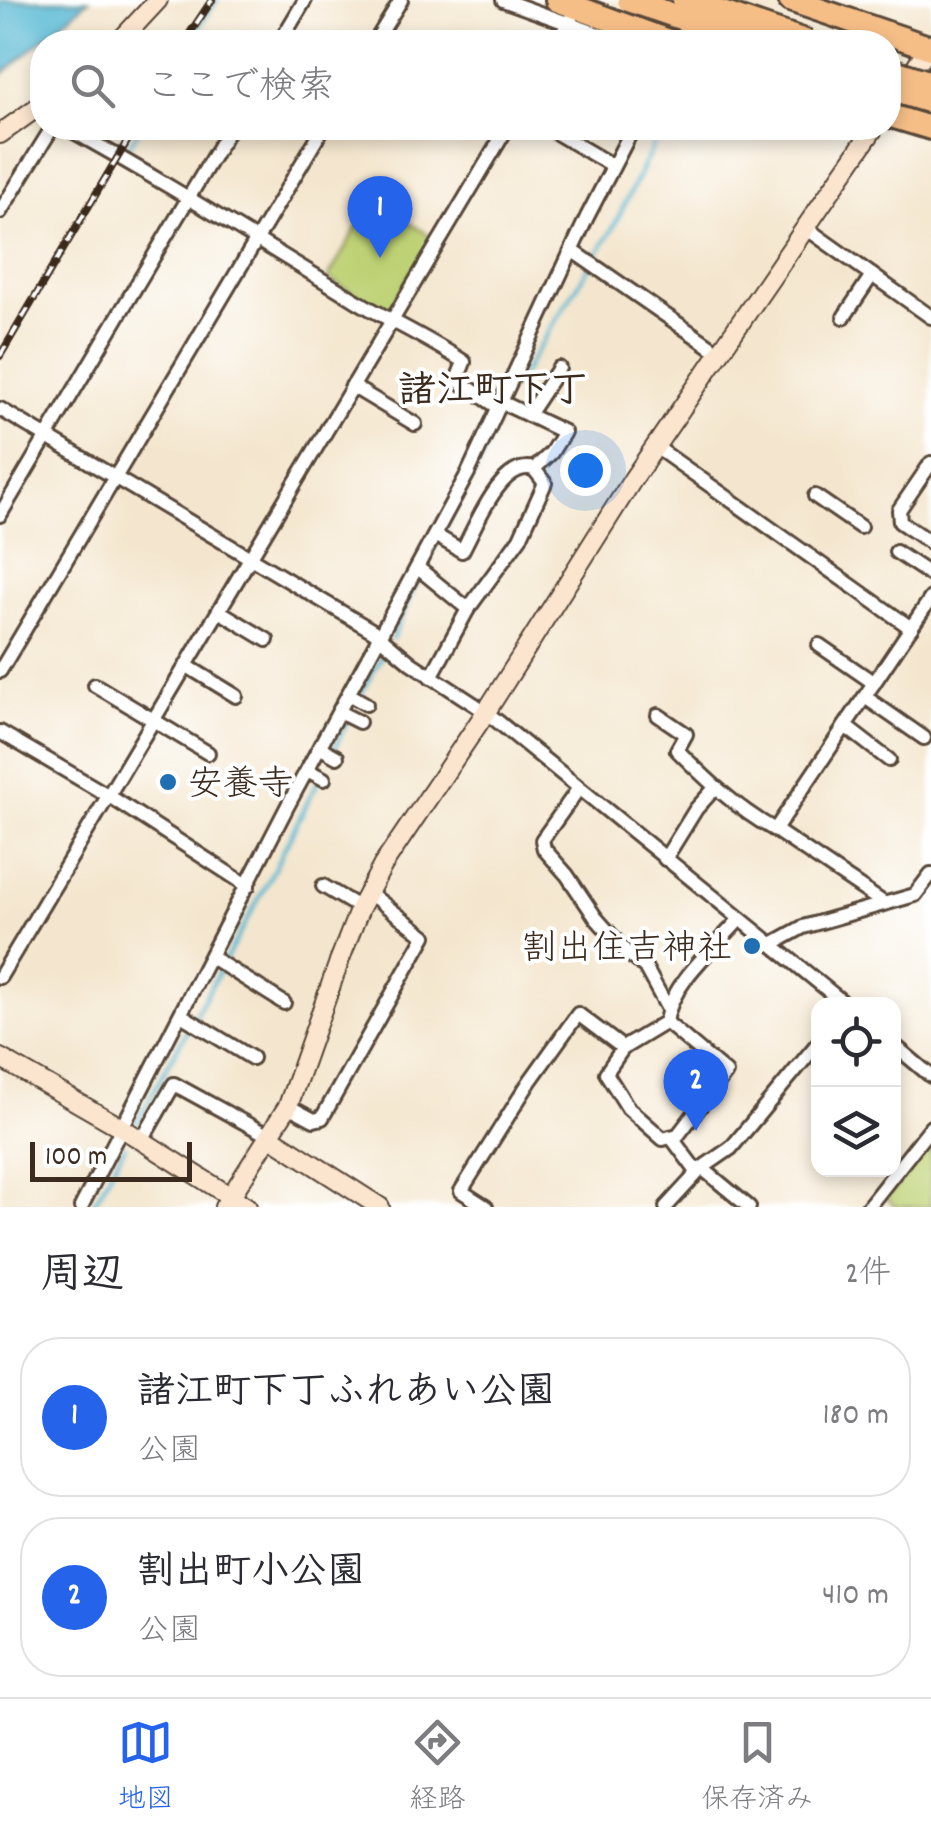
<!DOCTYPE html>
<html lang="ja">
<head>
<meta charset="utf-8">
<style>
	:root { --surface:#fff; --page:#f2f2f3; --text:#2b2b33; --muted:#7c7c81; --line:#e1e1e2; --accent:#2563eb }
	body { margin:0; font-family:Dekko,"Klee One",sans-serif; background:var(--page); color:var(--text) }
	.controls { position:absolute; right:30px; bottom:30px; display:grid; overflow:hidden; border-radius:20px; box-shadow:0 5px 15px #0003 }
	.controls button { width:90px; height:90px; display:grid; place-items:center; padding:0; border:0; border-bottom:2px solid var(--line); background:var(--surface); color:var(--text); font:50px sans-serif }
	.scale { position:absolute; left:30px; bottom:25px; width:162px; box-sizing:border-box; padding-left:10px; border:5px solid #3b2a1e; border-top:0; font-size:28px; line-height:35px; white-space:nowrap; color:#3b2a1e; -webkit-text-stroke:8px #fff; paint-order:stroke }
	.you { position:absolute; left:585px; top:470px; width:35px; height:35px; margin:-25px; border:8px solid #fff; border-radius:50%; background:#1a73e8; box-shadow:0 0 0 15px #1a73e833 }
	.badge { display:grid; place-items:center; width:65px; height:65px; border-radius:50%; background:var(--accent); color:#fff; font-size:32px; font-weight:700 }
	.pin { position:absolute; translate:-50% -82px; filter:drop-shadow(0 2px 5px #0008) }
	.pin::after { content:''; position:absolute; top:52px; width:35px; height:30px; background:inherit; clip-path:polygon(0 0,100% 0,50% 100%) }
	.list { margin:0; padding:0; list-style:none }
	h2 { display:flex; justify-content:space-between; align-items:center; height:130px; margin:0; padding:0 40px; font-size:42px }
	h2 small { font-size:32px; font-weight:400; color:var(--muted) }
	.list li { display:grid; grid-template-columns:65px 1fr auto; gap:30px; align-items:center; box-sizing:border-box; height:160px; margin:0 20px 20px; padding:0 20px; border:2px solid var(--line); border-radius:40px }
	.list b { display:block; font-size:38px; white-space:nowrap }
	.list p { margin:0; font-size:32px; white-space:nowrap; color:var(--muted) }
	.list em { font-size:32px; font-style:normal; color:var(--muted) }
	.icon { flex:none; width:55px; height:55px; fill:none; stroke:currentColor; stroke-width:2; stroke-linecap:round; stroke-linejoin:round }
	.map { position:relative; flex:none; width:931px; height:1207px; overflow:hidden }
	.search { position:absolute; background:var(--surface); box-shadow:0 5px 15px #0003; left:30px; right:30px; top:30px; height:110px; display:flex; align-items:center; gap:25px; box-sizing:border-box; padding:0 35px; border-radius:40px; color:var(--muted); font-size:38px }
	.sheet { height:490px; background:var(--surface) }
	nav { display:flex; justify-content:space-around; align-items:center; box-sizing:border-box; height:140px; border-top:2px solid var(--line); background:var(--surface); font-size:28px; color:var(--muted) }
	nav a { display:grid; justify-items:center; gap:5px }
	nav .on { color:var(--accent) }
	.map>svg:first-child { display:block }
	.green { fill:#bed275; stroke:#7c7e4a; stroke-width:2.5 }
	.water { fill:#54b8d3; stroke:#487178; stroke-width:2.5 }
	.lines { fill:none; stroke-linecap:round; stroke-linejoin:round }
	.stream { stroke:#54b8d3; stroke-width:4 }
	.street-casing { stroke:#574638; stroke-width:18 }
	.secondary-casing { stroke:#574638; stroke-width:22 }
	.highway-casing { stroke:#574638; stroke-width:28 }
	.street { stroke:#fff; stroke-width:12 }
	.secondary { stroke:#fbe5cf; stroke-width:18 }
	.highway { stroke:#f6be87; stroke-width:22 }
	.rail-casing { stroke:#3b2a1e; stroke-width:8 }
	.rail { stroke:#fff; stroke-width:4; stroke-dasharray:11; stroke-linecap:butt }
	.highway-bridge-casing { stroke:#574638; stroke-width:28; stroke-linecap:butt }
	.highway-bridge { stroke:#f6be87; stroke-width:22 }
	.poi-dot { fill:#1f6fb2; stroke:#fff; stroke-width:4 }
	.labels { text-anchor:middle; stroke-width:8; stroke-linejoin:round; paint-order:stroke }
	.poi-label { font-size:35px; fill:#3b2a1e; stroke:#fff; text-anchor:start }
	.neighbourhood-label { font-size:38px; font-weight:bold; fill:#3b2a1e; stroke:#fff }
</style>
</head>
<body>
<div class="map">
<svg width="931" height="1207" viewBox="0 0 931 1207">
	<rect width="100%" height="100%" fill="#fff"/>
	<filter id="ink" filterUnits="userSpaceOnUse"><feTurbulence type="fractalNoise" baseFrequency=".01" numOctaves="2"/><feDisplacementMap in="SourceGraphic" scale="20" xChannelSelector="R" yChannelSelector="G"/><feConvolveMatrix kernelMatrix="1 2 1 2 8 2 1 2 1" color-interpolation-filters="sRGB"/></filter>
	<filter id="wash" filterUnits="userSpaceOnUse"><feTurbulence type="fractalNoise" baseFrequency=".0048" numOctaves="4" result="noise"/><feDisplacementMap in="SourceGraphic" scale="40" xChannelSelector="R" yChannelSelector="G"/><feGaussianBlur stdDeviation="2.25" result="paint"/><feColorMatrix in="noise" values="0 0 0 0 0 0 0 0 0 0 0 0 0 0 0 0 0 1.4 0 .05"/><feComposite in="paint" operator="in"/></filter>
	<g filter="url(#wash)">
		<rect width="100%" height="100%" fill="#f4e6ce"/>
		<g class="green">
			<path d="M372,201L433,237L387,313L328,278Z"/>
			<path d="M931,1145V1207H896L886,1198Z"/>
		</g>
		<path class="water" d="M0,0H89L0,76Z"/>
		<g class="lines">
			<g class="stream">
				<path d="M189,42L217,0"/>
				<path d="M124,155L140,128"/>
				<path d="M514,388L612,230L662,128"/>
				<path d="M434,549L482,461L487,446"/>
				<path d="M392,639L418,579"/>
				<path d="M360,696L387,647"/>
				<path d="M334,750L347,722"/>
				<path d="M136,1124L263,891L318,781"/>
				<path d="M92,1207L125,1146"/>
			</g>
		</g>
	</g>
	<g filter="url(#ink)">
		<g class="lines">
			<defs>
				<g id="street">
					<path d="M503,0L620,42"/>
					<path d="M280,42L305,0"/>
					<path d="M375,42L401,0"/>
					<path d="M557,42L571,19"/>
					<path d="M67,128C166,182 261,243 357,301C392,322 430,339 464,362L457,380L498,407"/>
					<path d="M548,128L613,166"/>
					<path d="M0,212L52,128"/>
					<path d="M806,228L931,317"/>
					<path d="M573,251L720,353"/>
					<path d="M844,317L872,275"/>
					<path d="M352,386L415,424"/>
					<path d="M0,409L373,631L411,663L486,712L845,1004"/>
					<path d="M528,415L559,368"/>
					<path d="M656,447L911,628"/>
					<path d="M931,463L899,510L900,522L931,543"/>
					<path d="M815,496L860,527"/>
					<path d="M0,515L230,128"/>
					<path d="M435,535L462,551C476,526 501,459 534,469"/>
					<path d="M896,552L931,575"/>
					<path d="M418,568L468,609"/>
					<path d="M219,611L267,640"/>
					<path d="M819,645L874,683"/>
					<path d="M187,666L236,696"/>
					<path d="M0,671L323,128"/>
					<path d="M431,677L468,609L520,538L545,483L534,469L551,453L564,432L501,402"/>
					<path d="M95,685L208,753"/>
					<path d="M350,695L366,704"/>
					<path d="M865,697L924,738"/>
					<path d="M341,713L359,722"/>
					<path d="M658,715L686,734L677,750C708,781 736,808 775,830"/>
					<path d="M845,726L889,760"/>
					<path d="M0,732L109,796L248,886"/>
					<path d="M321,748L337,757"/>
					<path d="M309,771L324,779"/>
					<path d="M579,788L542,840L544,849L567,875L596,918L626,952L645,967L668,1009"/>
					<path d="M665,859L696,809L715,788"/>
					<path d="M323,886L360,908"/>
					<path d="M882,902L775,830L931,598"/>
					<path d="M772,944L803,927L915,895L931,874"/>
					<path d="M211,957L284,1003"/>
					<path d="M0,977L507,128"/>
					<path d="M181,1015L252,1058"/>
					<path d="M894,1045L931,1076"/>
					<path d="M623,1048L606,1073L628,1108L663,1139L678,1135L726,1073L666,1022"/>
					<path d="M288,1106L314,1120L322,1118L425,936L368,892"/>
					<path d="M671,1137L697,1172"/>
					<path d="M142,1140L174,1084L269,1136"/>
					<path d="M702,1168L749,1207"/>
					<path d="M81,1207L288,805L468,473L587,217L633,128"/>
					<path d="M486,1207L461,1191L530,1081L578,1014L623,1048L666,1022C671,983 713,949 739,920"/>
					<path d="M666,1207L702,1168L731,1148L818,1043"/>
					<path d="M868,1207L931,1127"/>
				</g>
				<g id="secondary">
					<path d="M119,42L158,0"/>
					<path d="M888,107L931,44"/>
					<path d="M0,134L42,104"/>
					<path d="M0,1058L122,1128L247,1207"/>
					<path d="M269,1136L380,1207"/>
					<path d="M224,1207L288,1106L340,959L360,908L383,865L486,712L633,479L874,128"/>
				</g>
				<g id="highway">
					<path d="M557,0L671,42"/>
					<path d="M790,0L931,48"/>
					<path d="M888,115L931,128"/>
				</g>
			</defs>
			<use href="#street" class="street-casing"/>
			<use href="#secondary" class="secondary-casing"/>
			<use href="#highway" class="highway-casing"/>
			<use href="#street" class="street"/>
			<use href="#secondary" class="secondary"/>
			<use href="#highway" class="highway"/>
			<defs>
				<g id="rail">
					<path d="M184,42L212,0"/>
					<path d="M0,356L135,128"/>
				</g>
			</defs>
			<use href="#rail" class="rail-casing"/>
			<use href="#rail" class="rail"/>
			<defs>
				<g id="highway-bridge">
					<path d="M629,0L750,42"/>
					<path d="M684,0L808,42"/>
					<path d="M888,69L931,83"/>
					<path d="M888,89L931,102"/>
				</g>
			</defs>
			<use href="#highway-bridge" class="highway-bridge-casing"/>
			<use href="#highway-bridge" class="highway-bridge"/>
		</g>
	</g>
	<g class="poi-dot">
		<circle cx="168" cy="782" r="10"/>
		<circle cx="752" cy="946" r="10"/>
	</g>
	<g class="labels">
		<g class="poi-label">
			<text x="188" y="794">安養寺</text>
			<text x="732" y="958" text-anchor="end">割出住吉神社</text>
		</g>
		<g class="neighbourhood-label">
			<text x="493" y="401">諸江町下丁</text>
		</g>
	</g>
</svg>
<div class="controls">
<button><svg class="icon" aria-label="locate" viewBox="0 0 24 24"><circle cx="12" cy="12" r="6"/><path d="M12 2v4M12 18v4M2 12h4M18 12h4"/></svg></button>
<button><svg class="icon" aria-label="layers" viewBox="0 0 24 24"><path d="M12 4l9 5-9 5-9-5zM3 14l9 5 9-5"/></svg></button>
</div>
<div class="scale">100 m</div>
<div class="you"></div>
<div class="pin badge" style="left:380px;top:258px">1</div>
<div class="pin badge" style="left:696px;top:1131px">2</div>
<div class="search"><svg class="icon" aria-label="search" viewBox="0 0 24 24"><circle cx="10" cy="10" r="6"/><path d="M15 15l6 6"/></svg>ここで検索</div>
</div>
<section class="sheet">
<h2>周辺<small>2件</small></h2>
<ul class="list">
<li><span class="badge">1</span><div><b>諸江町下丁ふれあい公園</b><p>公園</p></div><em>180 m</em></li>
<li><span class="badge">2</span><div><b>割出町小公園</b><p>公園</p></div><em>410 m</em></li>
</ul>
</section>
<nav>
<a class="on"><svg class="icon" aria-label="map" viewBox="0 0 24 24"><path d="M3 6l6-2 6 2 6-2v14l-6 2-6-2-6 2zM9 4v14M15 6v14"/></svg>地図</a>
<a><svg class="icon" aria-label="directions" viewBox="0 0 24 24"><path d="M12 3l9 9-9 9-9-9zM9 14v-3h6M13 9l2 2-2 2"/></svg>経路</a>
<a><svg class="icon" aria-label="saved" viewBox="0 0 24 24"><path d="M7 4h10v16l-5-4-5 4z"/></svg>保存済み</a>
</nav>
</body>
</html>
